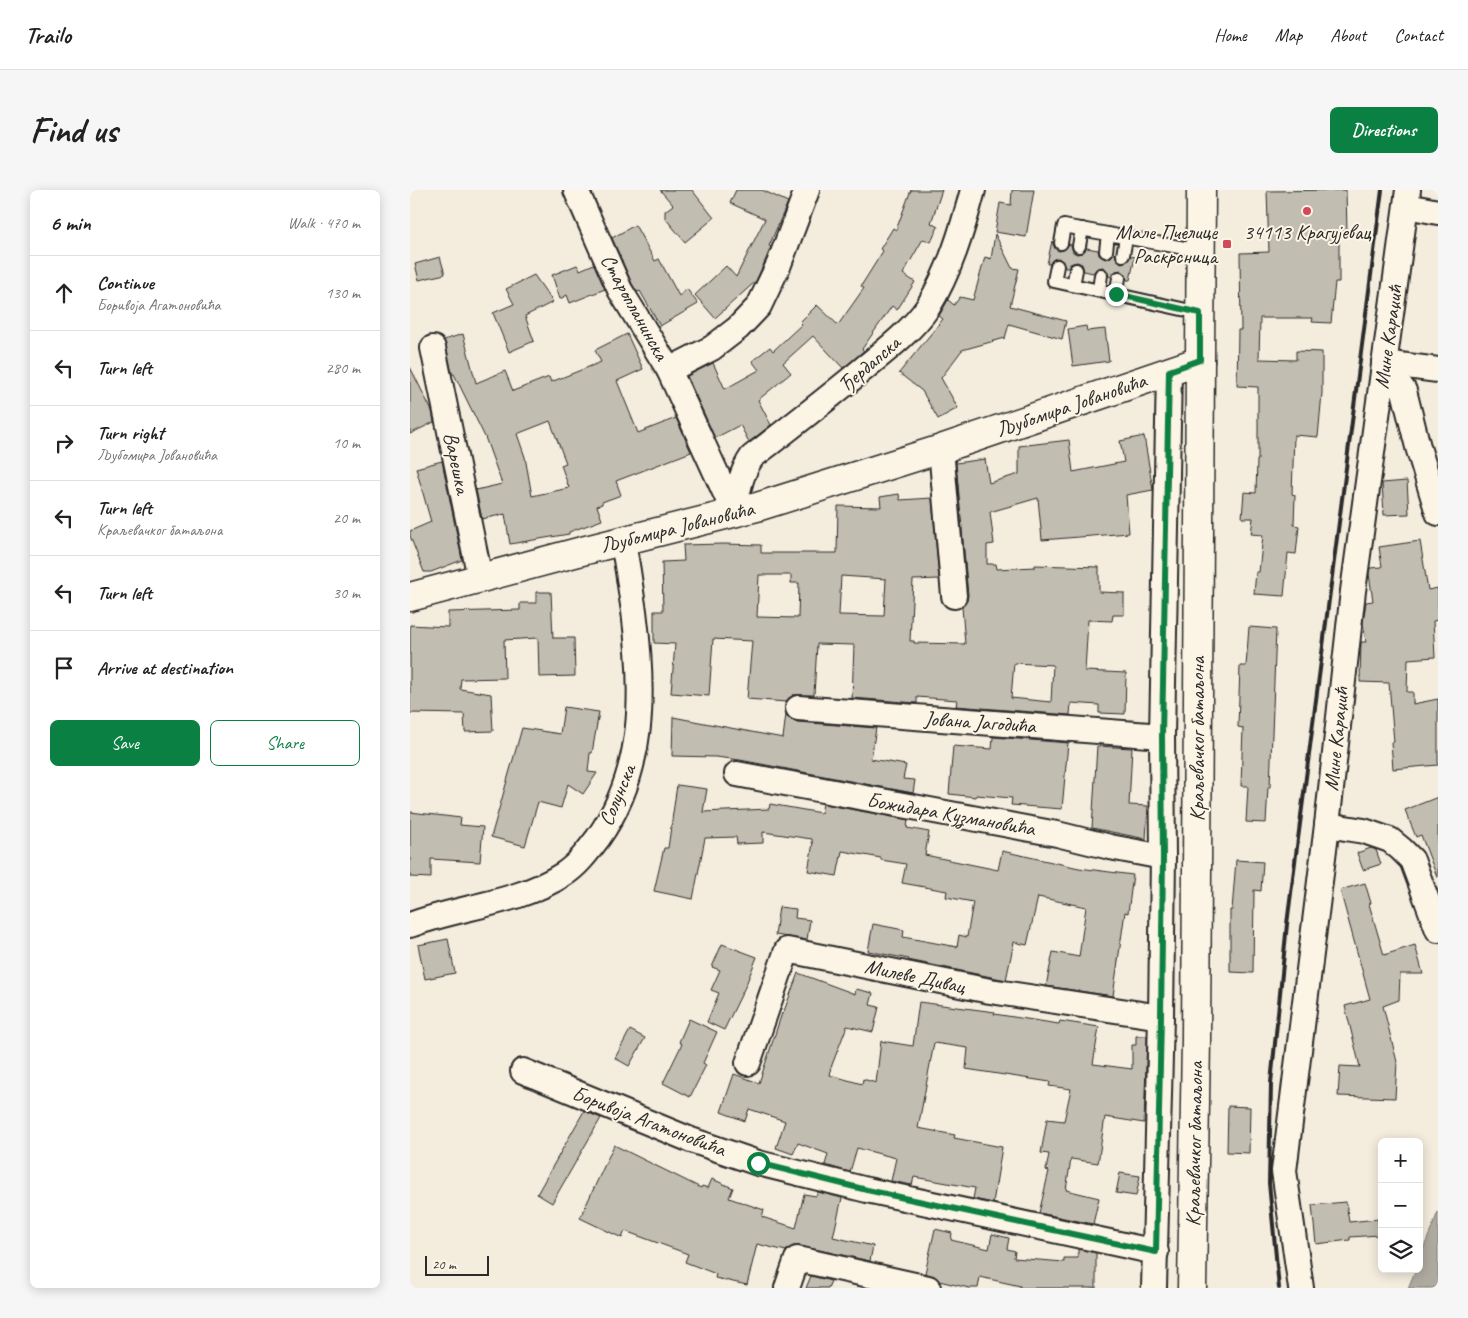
<!DOCTYPE html>
<html lang="en">
<head>
<meta charset="utf-8">
<style>
	:root { --surface:#fff; --page:#f6f6f6; --text:#222; --muted:#767676; --line:#e0e0e0; --accent:#0b8043 }
	body { margin:0; font-family:Caveat,sans-serif; background:var(--page); color:var(--text) }
	.controls { position:absolute; right:15px; bottom:15px; display:grid; overflow:hidden; border-radius:8px; box-shadow:0 2px 12px #0003 }
	.controls button { width:45px; height:45px; display:grid; place-items:center; padding:0; border:0; border-bottom:1px solid var(--line); background:var(--surface); color:var(--text); font:25px sans-serif }
	.scale { position:absolute; left:15px; bottom:12px; width:64px; box-sizing:border-box; padding-left:5px; border:2px solid #2b2b2b; border-top:0; font-size:14px; line-height:18px; white-space:nowrap; color:#2b2b2b; -webkit-text-stroke:4px #fcf5e5; paint-order:stroke }
	.stop { position:absolute; width:15px; height:15px; margin:-11px; border:4px solid #0b8043; border-radius:50%; background:#fff }
	.stop.end { background:#0b8043; border-color:#fff; box-shadow:0 1px 5px #0008 }
	.list { margin:0; padding:0; list-style:none }
	h2 { display:flex; justify-content:space-between; align-items:center; height:65px; margin:0; padding:0 20px; font-size:21px }
	h2 small { font-size:16px; font-weight:400; color:var(--muted) }
	.list li { display:grid; grid-template-columns:32px 1fr auto; gap:15px; align-items:center; box-sizing:border-box; height:75px; padding:0 20px; border-top:1px solid var(--line) }
	.list b { display:block; font-size:19px; white-space:nowrap }
	.list p { margin:0; font-size:16px; white-space:nowrap; color:var(--muted) }
	.list em { font-size:16px; font-style:normal; color:var(--muted) }
	.actions { display:flex; gap:10px; padding:15px 20px }
	.actions a { flex:1; padding:11px 0; border:1px solid var(--accent); border-radius:8px; text-align:center; font-size:18px; color:var(--accent) }
	.actions .main { background:var(--accent); color:#fff }
	.icon { flex:none; width:28px; height:28px; fill:none; stroke:currentColor; stroke-width:2; stroke-linecap:round; stroke-linejoin:round }
	.map { position:relative; flex:none; width:1028px; height:1098px; overflow:hidden; border-radius:8px }
	header { display:flex; align-items:center; gap:30px; box-sizing:border-box; height:70px; padding:0 25px; background:var(--surface); border-bottom:1px solid var(--line) }
	header strong { font-size:24px }
	nav { display:flex; gap:28px; margin-inline-start:auto; font-size:18px }
	.intro { display:flex; align-items:center; justify-content:space-between; box-sizing:border-box; height:120px; padding:0 30px }
	h1 { margin:0; font-size:35px }
	.button { padding:12px 22px; border-radius:8px; background:var(--accent); color:#fff; font-size:18px; font-weight:700 }
	main { display:flex; gap:30px; padding:0 30px }
	aside { flex:1; background:var(--surface); border-radius:8px; box-shadow:0 2px 12px #0003 }
	.map>svg:first-child { display:block }
	.water { fill:#afaaa0; stroke:#7a7771 }
	.building { fill:#c2bdb1; stroke:#2b2b2b; fill-rule:evenodd }
	.lines { fill:none; stroke-linecap:round; stroke-linejoin:round }
	.service-casing { stroke:#2b2b2b; stroke-width:16 }
	.minor-casing { stroke:#2b2b2b; stroke-width:28 }
	.tertiary-casing { stroke:#2b2b2b; stroke-width:31 }
	.primary-casing { stroke:#2b2b2b; stroke-width:31 }
	.service { stroke:#fcf5e5; stroke-width:12 }
	.minor { stroke:#fcf5e5; stroke-width:24 }
	.tertiary { stroke:#fcf5e5; stroke-width:28 }
	.primary { stroke:#fcf5e5; stroke-width:28 }
	.rail { stroke:#2b2b2b; stroke-width:4 }
	.route { stroke:#0b8043; stroke-width:6 }
	.poi-dot { fill:#d1495b; stroke:#fcf5e5; stroke-width:2 }
	.labels { text-anchor:middle; stroke-width:4; stroke-linejoin:round; paint-order:stroke }
	.poi-label { font-size:21px; fill:#2b2b2b; stroke:#fcf5e5; text-anchor:end }
	.street-label { font-size:21px; fill:#2b2b2b; stroke:#fcf5e5 }
</style>
</head>
<body>
<header>
<strong>Trailo</strong>
<nav><a>Home</a><a>Map</a><a>About</a><a>Contact</a></nav>
</header>
<div class="intro"><h1>Find us</h1><a class="button">Directions</a></div>
<main>
<aside>
<h2>6 min<small>Walk · 470 m</small></h2>
<ul class="list">
<li><svg class="icon" aria-label="ahead" viewBox="0 0 24 24"><path d="M12 20V5M6 11l6-6 6 6"/></svg><div><b>Continue</b><p>Боривоја Агатоновића</p></div><em>130 m</em></li>
<li><svg class="icon" aria-label="left" viewBox="0 0 24 24"><path d="M17 20v-9H6M10 6l-5 5 5 5"/></svg><div><b>Turn left</b></div><em>280 m</em></li>
<li><svg class="icon" aria-label="right" viewBox="0 0 24 24"><path d="M7 20v-9h11M14 6l5 5-5 5"/></svg><div><b>Turn right</b><p>Љубомира Јовановића</p></div><em>10 m</em></li>
<li><svg class="icon" aria-label="left" viewBox="0 0 24 24"><path d="M17 20v-9H6M10 6l-5 5 5 5"/></svg><div><b>Turn left</b><p>Краљевачког батаљона</p></div><em>20 m</em></li>
<li><svg class="icon" aria-label="left" viewBox="0 0 24 24"><path d="M17 20v-9H6M10 6l-5 5 5 5"/></svg><div><b>Turn left</b></div><em>30 m</em></li>
<li><svg class="icon" aria-label="arrive" viewBox="0 0 24 24"><path d="M6 21V4h12l-3 4 3 4H6"/></svg><div><b>Arrive at destination</b></div></li>
</ul>
<div class="actions"><a class="main">Save</a><a>Share</a></div>
</aside>
<div class="map">
<svg width="1028" height="1098" viewBox="0 0 1028 1098">
	<rect width="100%" height="100%" fill="#f4edde"/>
	<filter id="ink" filterUnits="userSpaceOnUse"><feTurbulence type="fractalNoise" baseFrequency=".02" numOctaves="2"/><feDisplacementMap in="SourceGraphic" scale="10" xChannelSelector="R" yChannelSelector="G"/><feConvolveMatrix kernelMatrix="1 2 1 2 8 2 1 2 1" color-interpolation-filters="sRGB"/></filter>
	<g filter="url(#ink)">
		<path class="water" d="M1028,1022V1098H998L1006,1079H1009V1070Z"/>
		<g class="building">
			<path d="M250,0H282L304,28L275,52L255,28V21L263,15Z"/>
			<path d="M326,0H352L378,12L359,56L361,57L356,69L346,91L305,128L285,105L316,76L326,87L355,29L320,13Z"/>
			<path d="M501,0H532L521,33L528,37L521,52L513,49L493,84L505,92L487,120L482,116L452,159L454,161L433,178L403,146L373,173L381,183L348,210L361,235L339,252L330,235L305,248L277,186L303,173L315,199L349,180L342,171L360,157L363,161L392,134L390,132L407,115L428,135L454,98L451,96L473,61L470,59L483,38L486,40Z"/>
			<path d="M602,0H624L616,47L585,42L590,13L601,15Z"/>
			<path d="M936,0L937,42H929V92H925L921,133L902,132L903,128H850L849,169L886,170V161L912,162V203L908,247L884,245L882,304L885,305L884,335L889,336L886,364L878,363L874,406L844,404L846,382H849L853,345L841,344L843,328H832L834,302L846,303L847,270H848V197L827,196L828,140H831L830,63L859,62L857,1Z"/>
			<path d="M225,35L245,71L249,69L269,106L277,99L288,114L250,136L230,101L227,102L222,94L202,48Z"/>
			<path d="M585,44L602,78L609,79L600,116L656,131L652,149L599,134L595,148L552,160L531,188L548,218L528,229L512,201L489,183L533,129L529,126L538,110L544,115L550,107L563,110L575,67L581,69Z"/>
			<path d="M642,51L645,59L649,61L654,60L659,54L661,55L663,62L667,64L672,63L677,58L688,60L689,65L695,69L700,68L705,63L706,68L711,73L716,72L721,66L725,67L720,90H717L716,85L711,80L706,81L701,87L699,86L696,79L693,77L687,78L683,83L674,81L672,74L667,72L660,74L658,78H655L654,73L649,68L644,69L639,74H637Z"/>
			<path d="M30,67L35,84L9,90L5,74Z"/>
			<path d="M184,74L195,99L160,113L157,105L150,109L142,85L167,75L170,80Z"/>
			<path d="M124,85L143,112L115,126L124,151L99,162L83,123L104,114L96,99Z"/>
			<path d="M676,136L677,141L695,139L699,171L663,176L658,139Z"/>
			<path d="M53,144L66,193L95,181L103,201L139,187L141,192L191,172L185,160L217,144L233,179L207,191L228,243L266,228L281,262L206,291L211,305L192,312V314L187,316L192,330L159,342V344L100,354L95,324L72,329L66,300L92,294L75,247L44,184H42L36,155L34,150ZM140,231L156,273L151,275L159,298L122,306L115,267L107,244Z"/>
			<path d="M0,177L22,221L24,232L0,244Z"/>
			<path d="M734,246L743,300L716,305L719,343L632,350L628,308L580,322L584,354L577,355V374H586L587,379L625,377V375L689,377V402L714,403V425H703L702,431L678,430L675,481L716,483L715,524L689,523V515L661,513L660,525L546,516L547,510L507,507V513L442,508L444,455L407,454L404,505H383L376,512L337,509L342,451L303,449L299,506L261,503L265,454L244,453V421H253L252,372L274,371L273,355L313,354L351,355V363H427L428,316L471,317L470,307L489,304L490,310L522,308L529,389L503,390L500,451H504V453L555,454L552,417L557,411L558,405L546,273L575,269L579,293L609,284V256L659,250L663,282L714,272L710,251ZM349,385H381V393H389L388,428L347,427ZM431,386L476,389L474,426L429,425ZM604,473L643,475L641,512L601,508Z"/>
			<path d="M32,271L52,370L21,382H14L0,346V341L21,332L6,278Z"/>
			<path d="M997,291L999,324L974,325L972,293Z"/>
			<path d="M1010,351L1018,400L1028,398V430L1023,431L1025,467L998,469L997,502H1003V514L1028,509V575L983,579L981,552H984L979,493L950,492L951,452H956L953,433L956,412L963,411L959,384L960,378L972,377L969,357Z"/>
			<path d="M126,402H141L143,448H164L165,486L129,487L128,448L94,450L95,488L51,489L50,499L81,504L83,541L55,542L54,524L0,523V435L38,437V422L110,420V413H126Z"/>
			<path d="M839,437L866,439L860,597H858L856,633L836,632L838,596H831L833,538L828,537L830,476H836Z"/>
			<path d="M154,517L189,522L182,563H180L178,582L187,583L173,604L158,594L151,618L128,612L115,656L81,647L112,538L150,544Z"/>
			<path d="M376,524L381,530L387,532L466,538L461,569L496,575L493,589L505,590L503,603L330,570L306,567L262,566L263,527L373,548Z"/>
			<path d="M583,547L658,553L652,619L601,615L602,608L566,605V607L539,604L543,556L582,559Z"/>
			<path d="M687,556L722,558L719,615L738,616L736,649L682,638Z"/>
			<path d="M267,595L297,599L293,622L359,619L360,614L411,623L413,614L498,630L497,638L519,642L515,665L588,680L592,661L669,678L723,685L718,723L715,722L703,806L636,796L643,762L669,767L676,717L628,707L617,755L604,752L596,790L498,770L499,769L458,761L463,734L494,740L493,747L547,757L549,745L557,747L563,712L536,707L537,701L492,693L496,674L471,670V668L432,661L427,686L398,681L403,653H402V649L353,642V653L327,654L326,647L295,648L283,709L244,701L254,658H258Z"/>
			<path d="M1028,607V687H1027L1011,645L1006,647L995,620Z"/>
			<path d="M0,622L51,628L50,635L73,637L70,672L21,669V688L0,687Z"/>
			<path d="M961,658L966,660L971,674L953,680L947,663Z"/>
			<path d="M826,670L853,672L851,701L844,700L843,783L820,782V720H822Z"/>
			<path d="M955,693L961,713L959,714L974,765L1005,755L1013,784H990L989,810L973,816L987,872L985,908L928,906L930,876L950,877L935,816L960,809L930,700Z"/>
			<path d="M369,717L386,719L385,728L400,730L397,750L365,745Z"/>
			<path d="M38,749L45,783L15,789L8,755Z"/>
			<path d="M312,754L347,767L335,797L314,840L297,832L309,803L301,800L310,780L302,777Z"/>
			<path d="M388,783L445,804L446,799L463,803L460,815L469,817L463,842L437,836L420,880H421L420,885L452,894L453,889L466,893L471,851L503,856L509,812L585,822L584,824L649,834L650,831L689,837L683,874L722,879V855H726V846H737L734,933L695,927L688,973L661,969L656,1000L689,1008L683,1034L629,1023L639,981L636,980L639,964L631,963L637,929L654,931L661,899L639,896L640,892L556,879L558,858L524,853L508,938L545,945L544,948L592,957L583,1013L563,1009L565,998L504,987L502,995L481,991L486,968L447,958L440,982L415,975L418,964L388,953L383,964L366,958L375,931L339,919L335,931L311,922L324,884L349,893L372,823L373,824Z"/>
			<path d="M279,829L307,842L293,873L296,875L280,907L253,893L272,854L269,852Z"/>
			<path d="M220,840L235,848L219,876L205,868Z"/>
			<path d="M818,916L840,917L839,963L817,962Z"/>
			<path d="M174,921L191,928L142,1013L127,1004Z"/>
			<path d="M204,955L291,998L292,996L298,998L302,989L323,998L319,1008L354,1020L352,1027L386,1038L394,1004L406,1006L408,1002L432,1008L423,1047L463,1056L460,1071L390,1056H383L376,1061L347,1054L337,1095L305,1088L306,1084L275,1072L278,1064L215,1041L212,1048L170,1028Z"/>
			<path d="M710,983L730,986L726,1006L706,1003Z"/>
			<path d="M936,1012L939,1032L968,1029L969,1045L940,1047V1050L906,1054L902,1015Z"/>
			<path d="M525,1039L542,1043L541,1050L579,1059L582,1044L599,1048L597,1059L605,1061L604,1068L654,1072V1068H668V1059L686,1063V1098H610V1096L570,1087L568,1098H559L529,1091L527,1088L515,1083Z"/>
			<path d="M401,1086L421,1091L418,1098H396Z"/>
		</g>
		<g class="lines">
			<defs>
				<g id="service">
					<path d="M651,53L654,36L791,61"/>
					<path d="M669,56L672,39"/>
					<path d="M696,61L698,44"/>
					<path d="M713,65L716,48"/>
					<path d="M647,76L644,91L790,123"/>
					<path d="M663,95L666,80"/>
					<path d="M689,100L691,85"/>
					<path d="M706,104L709,88"/>
				</g>
				<g id="minor">
					<path d="M166,0L210,100L259,180L324,322"/>
					<path d="M997,16L1028,22"/>
					<path d="M23,158L70,388"/>
					<path d="M974,173L994,201L1008,257L1028,323"/>
					<path d="M974,173L1028,180"/>
					<path d="M259,180L302,158L328,138L349,116L369,74L397,0"/>
					<path d="M531,259L544,406"/>
					<path d="M324,322C328,302 330,284 342,267C381,237 420,207 458,175C478,159 504,138 518,117C540,81 552,41 563,0"/>
					<path d="M388,518L752,546"/>
					<path d="M327,584L647,644L700,657L753,667"/>
					<path d="M917,635L954,641L980,650L991,659L1002,670L1028,740"/>
					<path d="M0,735C51,716 107,714 154,684C168,675 178,661 188,648C236,580 234,500 224,421C220,398 218,374 212,350"/>
					<path d="M338,873L377,760L580,801L751,827"/>
					<path d="M113,881L281,950L348,973L457,1000L746,1062"/>
					<path d="M377,1098L387,1069L518,1098"/>
					<path d="M744,1098L751,827L753,667L752,546L759,181"/>
					<path d="M891,1098L874,981L917,635L943,401L998,0"/>
				</g>
				<path id="tertiary" d="M0,407L172,361L347,317L531,259L790,171"/>
				<path id="primary" d="M782,1098L786,850L791,0"/>
			</defs>
			<use href="#service" class="service-casing"/>
			<use href="#minor" class="minor-casing"/>
			<use href="#tertiary" class="tertiary-casing"/>
			<use href="#primary" class="primary-casing"/>
			<use href="#service" class="service"/>
			<use href="#minor" class="minor"/>
			<use href="#tertiary" class="tertiary"/>
			<use href="#primary" class="primary"/>
			<path class="rail" d="M869,1098L859,993L861,893L877,734L972,0"/>
		</g>
	</g>
	<g class="lines" filter="url(#ink)">
		<path class="route" d="M348,973L457,1000L746,1062L751,827L753,667L752,546L759,181L790,170V123L706,104"/>
	</g>
	<g class="poi-dot">
		<circle cx="897" cy="21" r="5"/>
		<rect x="812" y="49" width="10" height="10" rx="2.5"/>
	</g>
	<g class="labels">
		<g class="poi-label">
			<text x="807" y="49">Мале Пчелице<tspan x="807" dy="24">Раскрсница</tspan></text>
			<text x="897" y="49" text-anchor="middle">34113 Крагујевац</text>
		</g>
		<g class="street-label">
			<text transform="translate(225 117) rotate(61)" y="7">Старопланинска</text>
			<text transform="translate(978 147) rotate(-82)" y="7">Мине Караџић</text>
			<text transform="translate(459 174) rotate(-41)" y="7">Ђердапска</text>
			<text transform="translate(661 215) rotate(-19)" y="7">Љубомира Јовановића</text>
			<text transform="translate(47 273) rotate(78)" y="7">Варешка</text>
			<text transform="translate(267 337) rotate(-14)" y="7">Љубомира Јовановића</text>
			<text transform="translate(570 532) rotate(4)" y="7">Јована Јагодића</text>
			<text transform="translate(787 549) rotate(-90)" y="7">Краљевачког батаљона</text>
			<text transform="translate(926 549) rotate(-84)" y="7">Мине Караџић</text>
			<text transform="translate(207 605) rotate(-67)" y="7">Солунска</text>
			<text transform="translate(541 624) rotate(10)" y="7">Божидара Кузмановића</text>
			<text transform="translate(505 786) rotate(12)" y="7">Милеве Дивац</text>
			<text transform="translate(239 931) rotate(21)" y="7">Боривоја Агатоновића</text>
			<text transform="translate(784 954) rotate(-89)" y="7">Краљевачког батаљона</text>
		</g>
	</g>
</svg>
<div class="controls">
<button>+</button>
<button>−</button>
<button><svg class="icon" aria-label="layers" viewBox="0 0 24 24"><path d="M12 4l9 5-9 5-9-5zM3 14l9 5 9-5"/></svg></button>
</div>
<div class="scale">20 m</div>
<div class="stop" style="left:348px;top:973px"></div>
<div class="stop end" style="left:706px;top:104px"></div>
</div>
</main>
</body>
</html>
